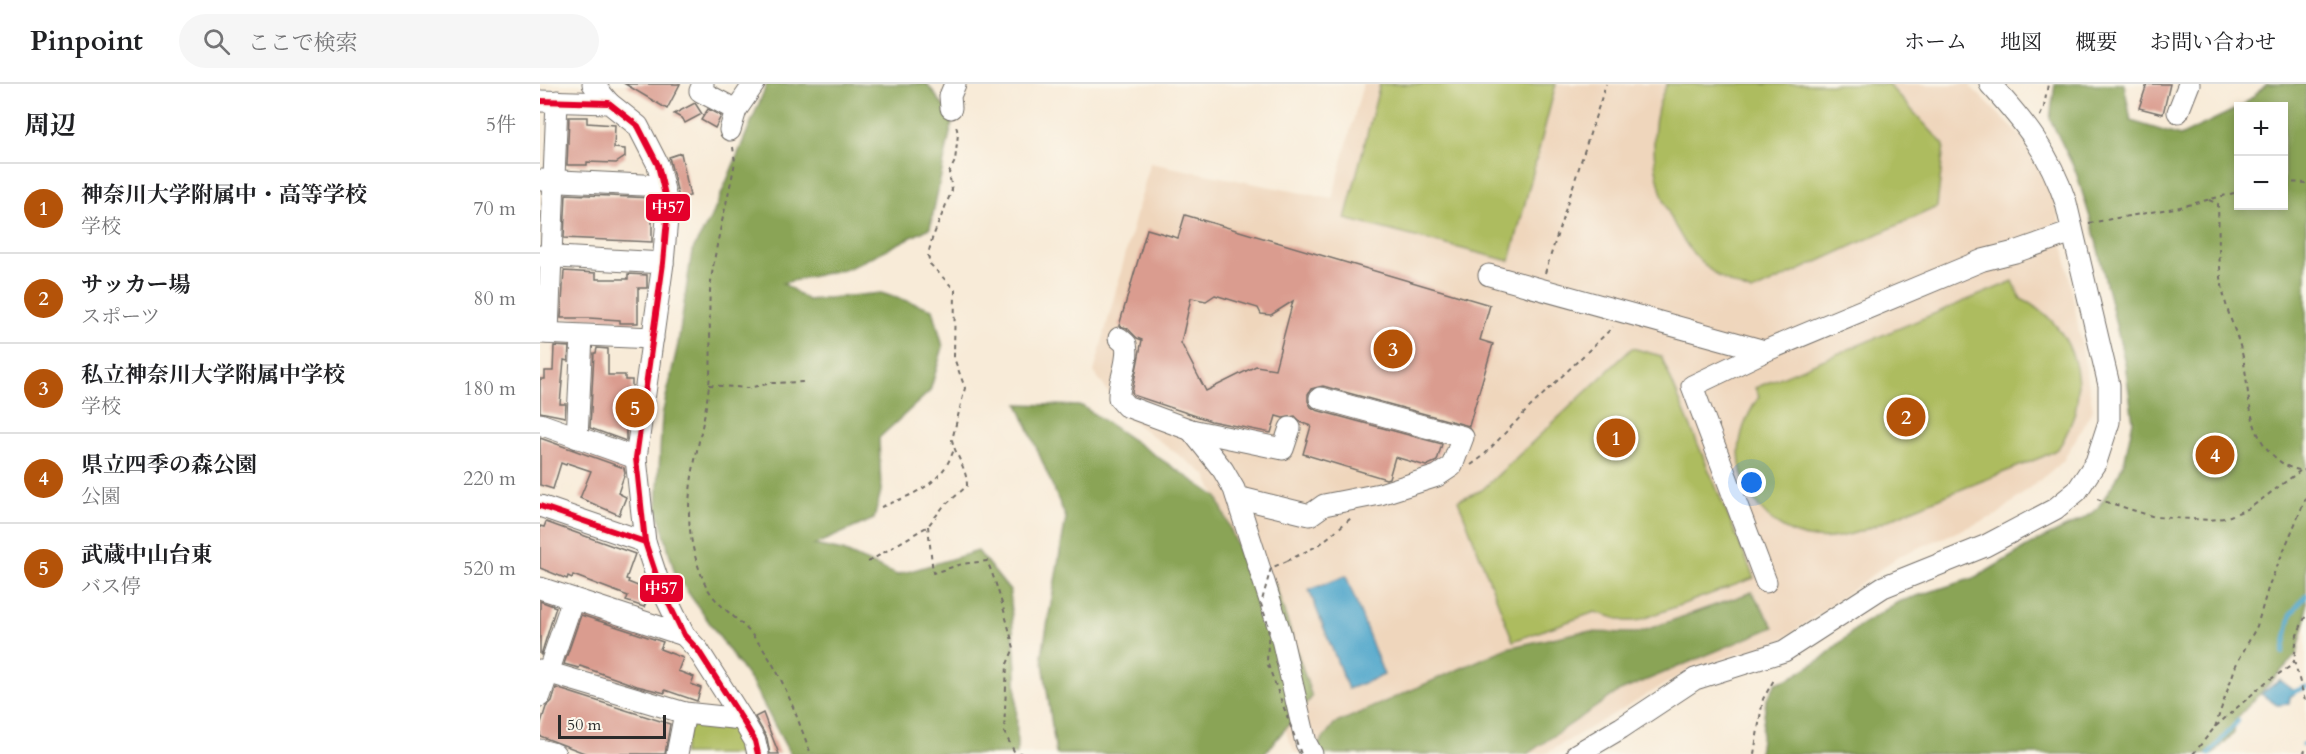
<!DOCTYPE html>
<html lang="ja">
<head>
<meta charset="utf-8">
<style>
	:root { --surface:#fff; --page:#f6f6f6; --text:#202124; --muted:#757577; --line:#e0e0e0; --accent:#b45309 }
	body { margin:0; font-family:Cardo,"Noto Serif JP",serif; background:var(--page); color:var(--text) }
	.controls { position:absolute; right:18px; top:18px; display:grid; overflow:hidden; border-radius:0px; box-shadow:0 3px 9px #0003 }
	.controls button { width:54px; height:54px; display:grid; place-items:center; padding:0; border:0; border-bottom:2px solid var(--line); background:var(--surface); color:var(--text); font:30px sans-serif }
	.scale { position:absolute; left:18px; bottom:15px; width:108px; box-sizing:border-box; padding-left:6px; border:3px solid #2b2b2b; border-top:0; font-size:16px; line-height:21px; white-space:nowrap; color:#2b2b2b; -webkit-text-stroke:4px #fbf7ec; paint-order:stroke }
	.you { position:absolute; left:1212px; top:399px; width:21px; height:21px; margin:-15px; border:4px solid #fff; border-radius:50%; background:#1a73e8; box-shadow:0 0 0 9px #1a73e833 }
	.badge { display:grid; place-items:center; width:39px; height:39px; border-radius:50%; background:var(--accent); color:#fff; font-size:20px; font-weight:700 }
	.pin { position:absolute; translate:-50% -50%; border:3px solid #fff; box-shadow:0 2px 6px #0006 }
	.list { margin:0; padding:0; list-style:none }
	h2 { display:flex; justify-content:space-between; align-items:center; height:78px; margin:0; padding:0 24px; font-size:26px }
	h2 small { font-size:20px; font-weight:400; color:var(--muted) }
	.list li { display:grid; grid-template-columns:39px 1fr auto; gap:18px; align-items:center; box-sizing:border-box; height:90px; padding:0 24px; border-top:2px solid var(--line) }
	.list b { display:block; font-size:22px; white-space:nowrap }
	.list p { margin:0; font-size:20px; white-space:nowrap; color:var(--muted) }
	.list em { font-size:20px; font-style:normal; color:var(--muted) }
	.icon { flex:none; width:33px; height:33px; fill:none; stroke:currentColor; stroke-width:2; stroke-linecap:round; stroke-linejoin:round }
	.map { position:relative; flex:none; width:1766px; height:670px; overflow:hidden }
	header { display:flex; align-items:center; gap:36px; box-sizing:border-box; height:84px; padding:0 30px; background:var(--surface); border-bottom:2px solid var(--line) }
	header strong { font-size:28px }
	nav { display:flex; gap:33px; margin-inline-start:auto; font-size:21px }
	.search { width:420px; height:54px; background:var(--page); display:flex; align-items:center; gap:15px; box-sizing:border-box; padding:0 21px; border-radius:33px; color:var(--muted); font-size:22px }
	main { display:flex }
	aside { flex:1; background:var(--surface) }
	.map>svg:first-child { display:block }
	.built { fill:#efd6bc }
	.green { fill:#adbc5f; stroke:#6c7445; stroke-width:1.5 }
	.forest { fill:#8aa456; stroke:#5a6840; stroke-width:1.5 }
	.water { fill:#4da5ca; stroke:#3c687a; stroke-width:1.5 }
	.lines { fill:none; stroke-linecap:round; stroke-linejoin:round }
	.stream { stroke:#4da5ca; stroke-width:4.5 }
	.building { fill:#da9c8f; fill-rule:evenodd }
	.minor-casing { stroke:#736e68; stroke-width:23 }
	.path { stroke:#736e68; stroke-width:2; stroke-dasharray:4.5 4.5; stroke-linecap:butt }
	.minor { stroke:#fff; stroke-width:21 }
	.path-bridge { stroke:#736e68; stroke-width:2; stroke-dasharray:4.5 4.5; stroke-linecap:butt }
	.bus-1-casing { stroke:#fbf7ec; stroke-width:10 }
	.bus-1 { stroke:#e4002b; stroke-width:6 }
	.line-badge { stroke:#fbf7ec; stroke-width:2 }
	.badge-label { font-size:16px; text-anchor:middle; font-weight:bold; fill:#fff }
</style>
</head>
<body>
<header>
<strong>Pinpoint</strong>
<div class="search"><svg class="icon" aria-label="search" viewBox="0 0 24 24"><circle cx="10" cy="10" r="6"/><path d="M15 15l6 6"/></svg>ここで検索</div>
<nav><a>ホーム</a><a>地図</a><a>概要</a><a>お問い合わせ</a></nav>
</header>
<main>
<aside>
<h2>周辺<small>5件</small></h2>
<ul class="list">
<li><span class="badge">1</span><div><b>神奈川大学附属中・高等学校</b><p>学校</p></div><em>70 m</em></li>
<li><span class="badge">2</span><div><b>サッカー場</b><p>スポーツ</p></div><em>80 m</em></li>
<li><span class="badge">3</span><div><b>私立神奈川大学附属中学校</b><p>学校</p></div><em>180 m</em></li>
<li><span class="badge">4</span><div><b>県立四季の森公園</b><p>公園</p></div><em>220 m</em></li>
<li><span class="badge">5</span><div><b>武蔵中山台東</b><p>バス停</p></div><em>520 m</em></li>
</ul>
</aside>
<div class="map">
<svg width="1766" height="670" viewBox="0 0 1766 670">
	<rect width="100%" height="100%" fill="#fbf7ec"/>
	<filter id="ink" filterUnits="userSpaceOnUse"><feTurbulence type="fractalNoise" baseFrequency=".0167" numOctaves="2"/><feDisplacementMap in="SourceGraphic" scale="12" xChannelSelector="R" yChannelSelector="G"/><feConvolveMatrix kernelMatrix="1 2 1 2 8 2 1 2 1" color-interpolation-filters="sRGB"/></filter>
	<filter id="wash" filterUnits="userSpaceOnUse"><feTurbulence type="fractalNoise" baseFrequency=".008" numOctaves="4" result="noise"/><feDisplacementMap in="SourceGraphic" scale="24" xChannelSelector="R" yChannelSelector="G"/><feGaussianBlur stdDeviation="1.35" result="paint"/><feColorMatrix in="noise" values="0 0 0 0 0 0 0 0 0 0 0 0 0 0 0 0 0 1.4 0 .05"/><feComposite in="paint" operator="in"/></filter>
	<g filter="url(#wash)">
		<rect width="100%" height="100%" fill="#f8ebd8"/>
		<path class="built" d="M823,0H1428L1494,65L1516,119L1553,325L1523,377L1457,431L1359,472L1242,556L1153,584L1005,670H756L748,654L724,579L722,541L703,472L666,391L584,331L554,288L610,79L792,115Z"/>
		<g class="green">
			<path d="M840,0H1016L970,177L805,135Z"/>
			<path d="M1127,0H1348L1404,61L1397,123L1212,208C1200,203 1188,199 1178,192C1123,155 1096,60 1127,0Z"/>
			<path d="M1473,197L1481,215C1529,236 1552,295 1529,344C1526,350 1523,359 1518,364C1514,368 1506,371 1502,373C1460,390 1419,406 1378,423C1346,436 1309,458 1273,454C1245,451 1222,432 1209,408C1192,375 1199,342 1219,313L1215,304Z"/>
			<path d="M1092,264L1121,272L1214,494L1097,537H1085L1055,528L973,557L918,416L942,406Z"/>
			<path d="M150,640L199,644L211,670H143Z"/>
		</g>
		<g class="forest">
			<path d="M227,0H385L388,1L413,35L390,144L309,184L243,199L268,216L341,209L393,225L403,263L390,307L339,354L341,407L334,435L274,461L303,467L357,491L438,467L470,507L476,585L477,670H250L212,599L135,490L117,424L122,331L138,260L152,167L173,130Z"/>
			<path d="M1515,0H1584L1591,37L1640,52L1698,24V122H1744V22H1702L1727,0H1766V533L1757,570L1695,636L1694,649L1673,670H1219L1226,617L1236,599L1250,594L1280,576L1319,542L1358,518L1437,493L1495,458L1541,436L1557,425L1576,396L1585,375L1593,337L1585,279L1552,140L1536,88L1510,35Z"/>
			<path d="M478,320L542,322L677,413L702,473L735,500L772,613L724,670H516L502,571L526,434Z"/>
			<path d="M1212,508L1234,543L1078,608L987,670H771L794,640L967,564L1040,548L1097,549Z"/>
		</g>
		<g class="water">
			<path d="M806,492L844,591L808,605L769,506Z"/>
			<path d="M1740,596L1753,606L1754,610L1750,613L1749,620L1737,621L1721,610Z"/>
		</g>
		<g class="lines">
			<g class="stream">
				<path d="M1743,569L1751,530L1766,511"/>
				<path d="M1753,608L1766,603"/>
				<path d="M1763,661H1766"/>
				<path d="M1669,670L1698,637"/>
			</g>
		</g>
		<g id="blocks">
			<g class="building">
				<path d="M85,0H140L127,25Z"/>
				<path d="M1607,0H1630L1623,30L1599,24Z"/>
				<path d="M155,19L162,30L145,39L143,35L134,30Z"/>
				<path d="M168,25L181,32L175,44L161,36Z"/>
				<path d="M29,33H47V39L75,41L74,64L85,65V73L76,79L47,78V81H27Z"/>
				<path d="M141,69L150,112L139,114L129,73Z"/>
				<path d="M26,110L112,114V158L24,154Z"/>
				<path d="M645,131L950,221L940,256L953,260L929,342L783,302L771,305L768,310V317L771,323L776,326L902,360L897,377L886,382L855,373L849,394L846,395L763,370L771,342L762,339L755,332L743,334L736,332L731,349L671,337L593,311L592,308L602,256L597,254L587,244L579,242L607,145L638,154ZM675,211L718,224L721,230L731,231L753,217L735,285L716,282L666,307L641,259L651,214L666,217Z"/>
				<path d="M24,187L56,189V195H88V190L107,191V204H98V239H80V236L49,234H21Z"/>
				<path d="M14,262L29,263L28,277L24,276L20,320H26L25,333L0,328V295H5V287H13Z"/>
				<path d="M57,264L68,265V291H85V296H92V314L86,313V357L50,344L54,269H56Z"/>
				<path d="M0,354L84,384L85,389L78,409L86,413L79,431L40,414L51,387L27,379L26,381L21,379L13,405L0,401Z"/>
				<path d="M6,438L95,470L86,495L89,496L88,498L108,506L110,509L104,523L86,517L88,512L33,491L32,494L28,492L27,495L0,484V442L4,443Z"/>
				<path d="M0,517L16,523L1,571L0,570Z"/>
				<path d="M41,531L123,558L120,565L143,574L138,587L154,593L151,600L161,604L157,617L125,606V609L97,602L40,582L39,584L24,580Z"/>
				<path d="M16,604L130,640L125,670H47L0,652V642L6,623L12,617Z"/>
				<path d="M223,629L229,645L239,670H230L227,654L215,633Z"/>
			</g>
		</g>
	</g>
	<g filter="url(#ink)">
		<use href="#blocks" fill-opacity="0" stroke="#736e68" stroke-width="1.5"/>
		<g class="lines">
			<defs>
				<g id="minor">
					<path d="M53,0L69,19"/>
					<path d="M163,0L160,7L196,26"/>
					<path d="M0,17L69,19L98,42L118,81L128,124L123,179L96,374L105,458L118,497L144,551L158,566L202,635L215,657L218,670"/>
					<path d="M411,24L410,12L415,0"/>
					<path d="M1638,28L1649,0"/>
					<path d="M190,46L196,26L214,0"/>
					<path d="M1,96L123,102"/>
					<path d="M0,172L123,179"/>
					<path d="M949,191L1225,267"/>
					<path d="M0,249L113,254"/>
					<path d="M8,249L17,17"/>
					<path d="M579,254L586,260C590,279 578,296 579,314L586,322L651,346L743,365L750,344"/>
					<path d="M0,340L96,374"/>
					<path d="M651,346L683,386L694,405L741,551L766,659L772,670"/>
					<path d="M37,354L42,252"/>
					<path d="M697,413L770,431L784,421L840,410L897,392L912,382L923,353L780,314"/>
					<path d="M0,422L105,458"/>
					<path d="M1226,498L1152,302L1225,267L1443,176L1475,168L1532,148"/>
					<path d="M0,504L144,551"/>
					<path d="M0,586L145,629L202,635"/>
					<path d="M0,612L33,515"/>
					<path d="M0,666L15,670"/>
					<path d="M137,670L145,629"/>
					<path d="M1037,670L1081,644L1155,595L1244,567L1343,503L1445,462L1515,425L1537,407L1556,378L1569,338V301L1526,119C1509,68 1485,39 1450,0"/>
				</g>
			</defs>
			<use href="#minor" class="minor-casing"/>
			<g class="path">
				<path d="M1500,32L1504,23L1508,0"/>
				<path d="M193,63L195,78C187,120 174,164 170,207C168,235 172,262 170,289C165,366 130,415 163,495C173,521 196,531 213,552C242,586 255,629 271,670"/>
				<path d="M1744,98L1766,99"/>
				<path d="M1669,116L1678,120C1679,149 1678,179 1683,207C1687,230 1698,251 1703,273C1710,309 1706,349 1737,375C1745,382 1755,387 1766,386"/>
				<path d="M1549,139L1640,123L1698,108"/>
				<path d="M1005,189L1066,0"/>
				<path d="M169,301L208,304L232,299L264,298"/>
				<path d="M931,381L942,373L988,325L1073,243"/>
				<path d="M1557,415L1615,433L1669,436L1685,434L1710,424L1760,387"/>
				<path d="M341,423C374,410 402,401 414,365"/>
				<path d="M388,442L393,489L422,480L447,477C459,504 466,535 474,564L467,580L464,648L474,667L482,670"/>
				<path d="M747,477L779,461L811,434"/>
				<path d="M328,478L388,442L403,423L427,402C427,384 416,373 412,356L425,304L414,274L415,206L390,180L388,171L392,155L412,106L409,89L415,77L418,50L416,41"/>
				<path d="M1754,577L1766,620"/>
				<path d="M1675,643L1696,581L1717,542L1729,501L1766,414"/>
				<path d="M1214,670L1223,615L1235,594"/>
				<path d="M1653,670L1675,643L1726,598L1751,582L1754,577L1757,551L1766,531"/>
				<path d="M1763,670L1766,665"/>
			</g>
			<use href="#minor" class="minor"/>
			<path class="path-bridge" d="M747,477L731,484L721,520L729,543L727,578L761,670"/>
			<defs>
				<g id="bus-1">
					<path d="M0,17L69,19L98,42L118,81L128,124L123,179L96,374L105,458L118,497L144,551L158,566L202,635L215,657L218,670"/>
					<path d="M0,422L105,458"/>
				</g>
			</defs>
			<use href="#bus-1" class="bus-1-casing"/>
			<use href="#bus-1" class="bus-1"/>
		</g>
	</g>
	<g class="line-badge">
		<rect x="105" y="109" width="46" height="29" rx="6" fill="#e4002b"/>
		<rect x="99" y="490" width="45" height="29" rx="6" fill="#e4002b"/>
	</g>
	<g class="badge-label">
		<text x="128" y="129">中57</text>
		<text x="121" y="510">中57</text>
	</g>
</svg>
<div class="controls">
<button>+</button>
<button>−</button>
</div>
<div class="scale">50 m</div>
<div class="you"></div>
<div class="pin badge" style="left:1076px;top:354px">1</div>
<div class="pin badge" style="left:1366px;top:333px">2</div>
<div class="pin badge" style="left:853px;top:265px">3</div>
<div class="pin badge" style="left:1675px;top:371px">4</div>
<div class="pin badge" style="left:95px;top:324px">5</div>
</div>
</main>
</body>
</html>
